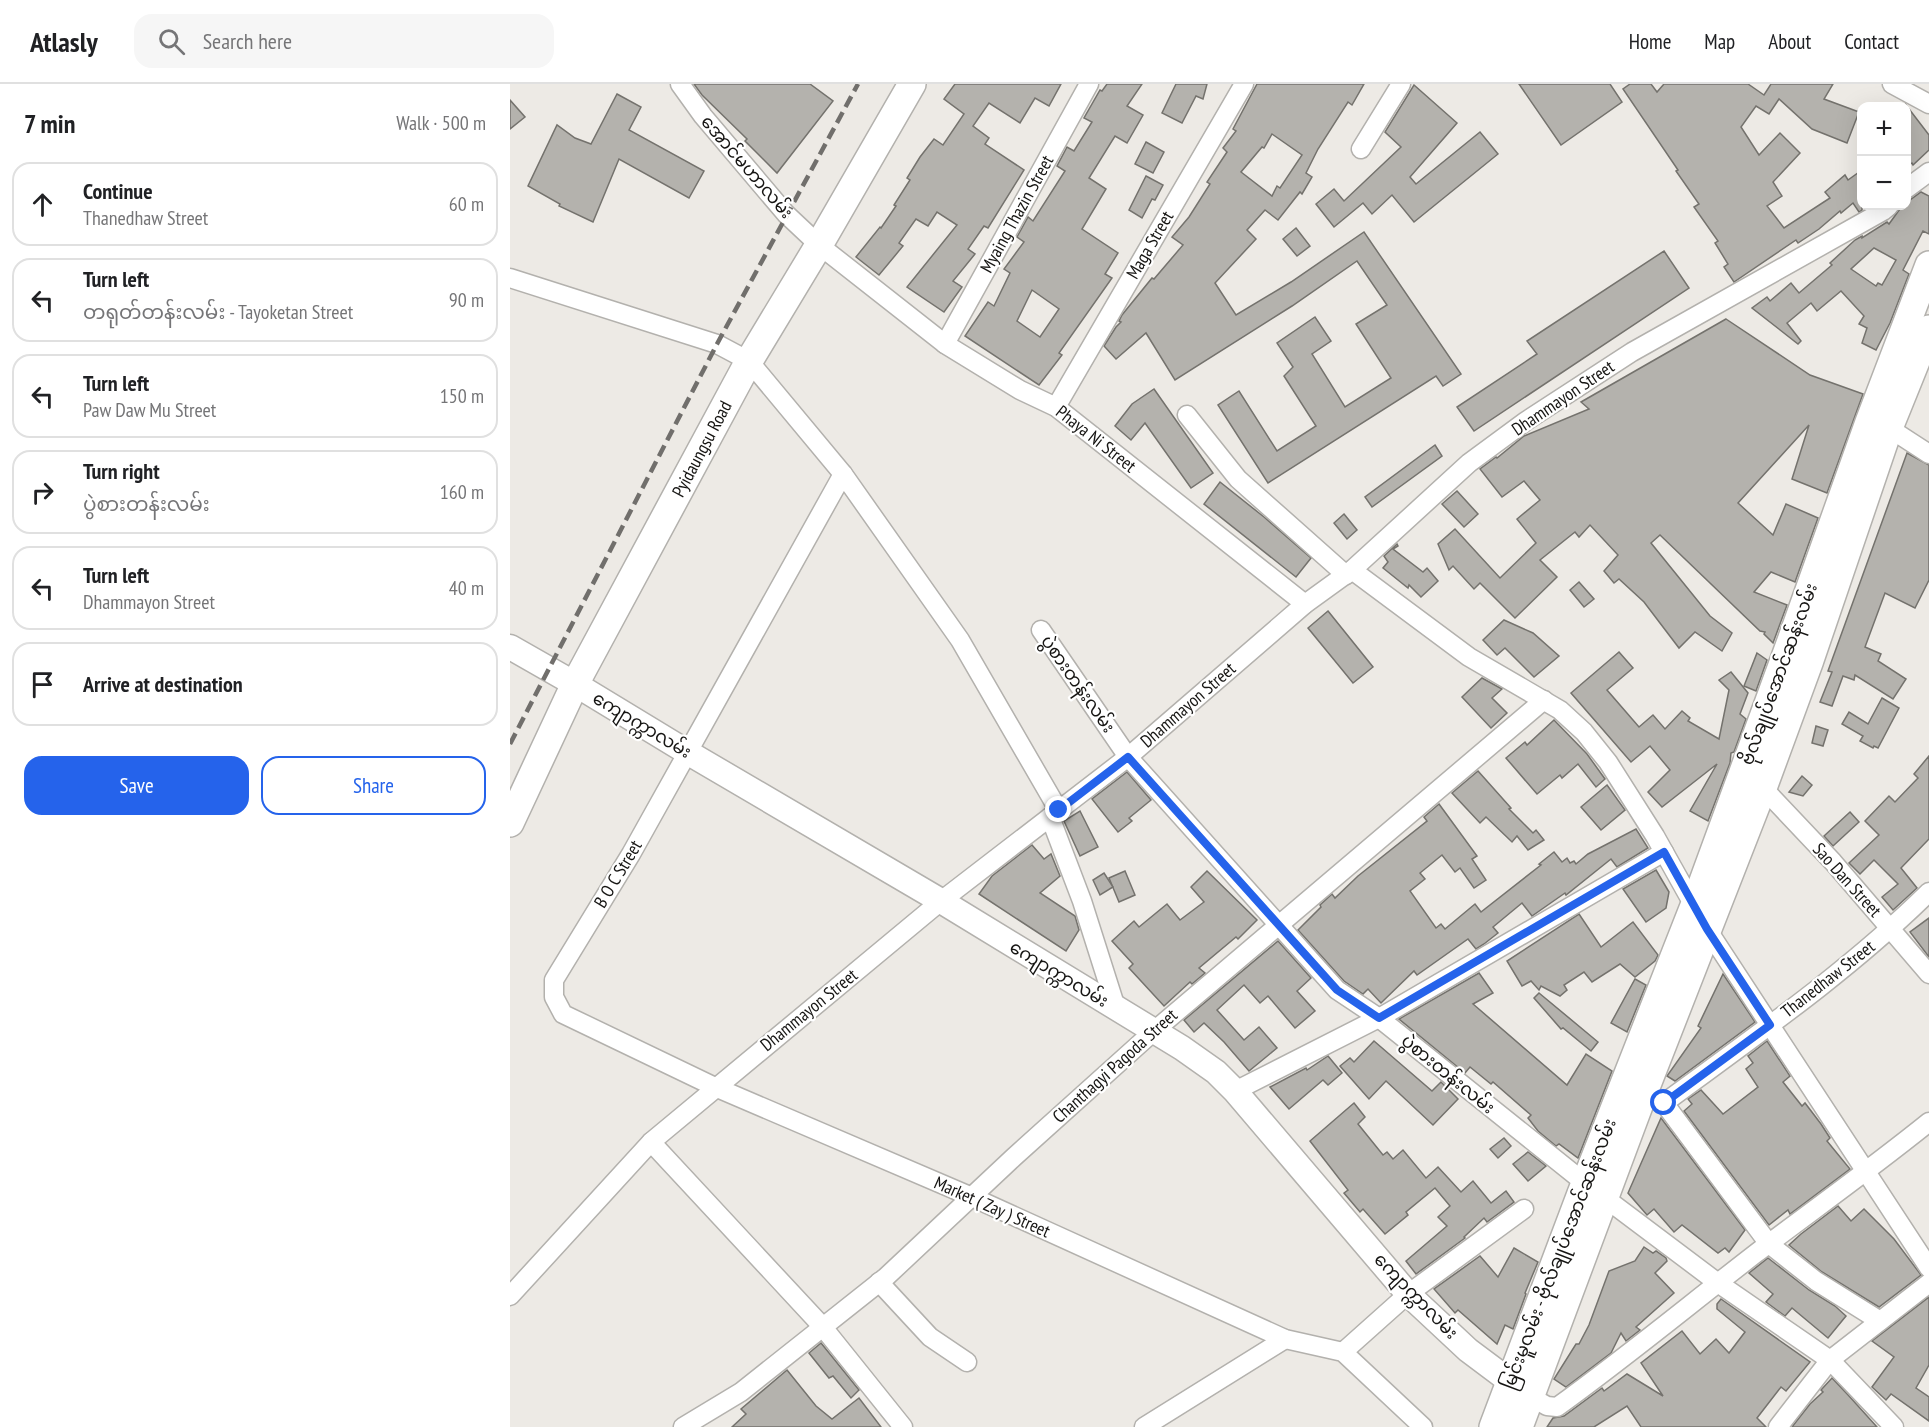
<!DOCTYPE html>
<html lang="en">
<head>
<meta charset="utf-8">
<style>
	:root { --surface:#fff; --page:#f6f6f6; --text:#202124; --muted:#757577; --line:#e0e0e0; --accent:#2563eb }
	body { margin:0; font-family:"PT Sans Narrow","Noto Sans Myanmar",sans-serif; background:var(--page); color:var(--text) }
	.controls { position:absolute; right:18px; top:18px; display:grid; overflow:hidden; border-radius:12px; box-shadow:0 6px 24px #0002 }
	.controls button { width:54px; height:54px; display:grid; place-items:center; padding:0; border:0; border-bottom:2px solid var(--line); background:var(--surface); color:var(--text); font:30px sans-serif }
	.stop { position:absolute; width:18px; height:18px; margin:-14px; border:4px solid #2563eb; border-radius:50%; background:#fff }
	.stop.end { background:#2563eb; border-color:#fff; box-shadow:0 2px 6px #0008 }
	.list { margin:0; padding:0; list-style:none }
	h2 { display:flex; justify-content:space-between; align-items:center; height:78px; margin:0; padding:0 24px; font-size:26px }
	h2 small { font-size:20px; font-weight:400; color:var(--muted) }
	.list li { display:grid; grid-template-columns:39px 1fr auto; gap:18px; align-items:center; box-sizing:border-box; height:84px; margin:0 12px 12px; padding:0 12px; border:2px solid var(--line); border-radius:18px }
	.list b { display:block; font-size:22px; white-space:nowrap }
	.list p { margin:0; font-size:20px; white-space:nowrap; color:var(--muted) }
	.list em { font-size:20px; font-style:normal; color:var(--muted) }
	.actions { display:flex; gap:12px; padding:18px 24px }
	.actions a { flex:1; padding:14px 0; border:2px solid var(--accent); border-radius:18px; text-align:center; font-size:21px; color:var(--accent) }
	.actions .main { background:var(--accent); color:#fff }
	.icon { flex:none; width:33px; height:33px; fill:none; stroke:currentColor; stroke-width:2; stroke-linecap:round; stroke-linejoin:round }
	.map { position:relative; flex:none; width:1419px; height:1343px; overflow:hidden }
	header { display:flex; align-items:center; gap:36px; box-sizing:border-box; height:84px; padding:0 30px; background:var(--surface); border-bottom:2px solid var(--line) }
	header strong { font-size:28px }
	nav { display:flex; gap:33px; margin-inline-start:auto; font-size:21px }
	.search { width:420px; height:54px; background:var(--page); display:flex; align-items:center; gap:15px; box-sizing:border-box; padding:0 21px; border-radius:18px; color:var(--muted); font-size:22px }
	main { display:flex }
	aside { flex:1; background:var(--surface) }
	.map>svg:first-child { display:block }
	.building { fill:#b4b2ad; stroke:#74726d; stroke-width:1.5; fill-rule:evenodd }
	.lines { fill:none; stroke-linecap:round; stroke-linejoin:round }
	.minor-casing { stroke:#b3b1ad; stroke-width:21 }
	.major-casing { stroke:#b3b1ad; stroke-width:27 }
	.highway-casing { stroke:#b3b1ad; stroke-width:30 }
	.minor { stroke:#fff; stroke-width:18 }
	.major { stroke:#fff; stroke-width:24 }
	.highway { stroke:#fff; stroke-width:27 }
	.rail { stroke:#716f6c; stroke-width:4.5; stroke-dasharray:12 6; stroke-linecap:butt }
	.route { stroke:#2563eb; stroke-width:8 }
	.labels { text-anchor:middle; stroke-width:4.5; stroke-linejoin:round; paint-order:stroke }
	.street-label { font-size:18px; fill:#161513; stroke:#fff }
</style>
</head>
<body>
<header>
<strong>Atlasly</strong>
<div class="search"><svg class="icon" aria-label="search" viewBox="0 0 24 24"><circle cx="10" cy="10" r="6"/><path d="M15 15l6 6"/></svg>Search here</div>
<nav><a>Home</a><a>Map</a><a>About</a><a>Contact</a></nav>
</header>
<main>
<aside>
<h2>7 min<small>Walk · 500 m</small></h2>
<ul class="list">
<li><svg class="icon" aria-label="ahead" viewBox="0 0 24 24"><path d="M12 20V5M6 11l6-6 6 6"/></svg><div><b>Continue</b><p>Thanedhaw Street</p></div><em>60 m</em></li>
<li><svg class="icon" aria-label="left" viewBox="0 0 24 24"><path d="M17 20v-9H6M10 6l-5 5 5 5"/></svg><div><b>Turn left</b><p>တရုတ်တန်းလမ်း - Tayoketan Street</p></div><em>90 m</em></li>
<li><svg class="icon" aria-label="left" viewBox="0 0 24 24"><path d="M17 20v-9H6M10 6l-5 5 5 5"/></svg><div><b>Turn left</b><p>Paw Daw Mu Street</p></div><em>150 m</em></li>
<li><svg class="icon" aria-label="right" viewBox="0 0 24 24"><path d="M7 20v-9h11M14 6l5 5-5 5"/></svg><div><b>Turn right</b><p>ပွဲစားတန်းလမ်း</p></div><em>160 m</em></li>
<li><svg class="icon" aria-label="left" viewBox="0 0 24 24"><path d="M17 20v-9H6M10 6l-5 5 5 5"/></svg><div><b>Turn left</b><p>Dhammayon Street</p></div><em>40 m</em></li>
<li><svg class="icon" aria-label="arrive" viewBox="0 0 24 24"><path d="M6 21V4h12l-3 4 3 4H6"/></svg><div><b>Arrive at destination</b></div></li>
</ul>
<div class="actions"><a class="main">Save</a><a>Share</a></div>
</aside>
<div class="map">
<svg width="1419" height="1343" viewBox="0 0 1419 1343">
	<rect width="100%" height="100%" fill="#edeae5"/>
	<g class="building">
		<path d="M184,0H300L323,17L267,89L235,57L237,55L192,11Z"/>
		<path d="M445,0H551L539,22L525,14L510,39L479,19L463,42L479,54L475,60L514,86L478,144L474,142L458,165L465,170L443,197L452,203L434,228L397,203L447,141L427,128L418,142L406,135L389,159L393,162L369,191L346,173L370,143L371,144L386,122L384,121L400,96L397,94L410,73L424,55L433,61L454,30L434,15Z"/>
		<path d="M597,0H632L617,22L633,31L617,59L605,52L579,94L596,105L572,145L608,169L595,190L602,194L549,269L552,271L529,301L455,252L478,218L484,222L500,189L494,185L514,158L507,153L518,133L523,137L555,87L547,82L557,63L564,67L582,38L574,34L590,6L592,7ZM522,206L549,225L530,253L507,237Z"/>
		<path d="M666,0H697L693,15L686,12L672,39L652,29Z"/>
		<path d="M747,0H854L842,21L838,18L808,65L796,89L802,93L792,110L790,108L768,136L755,126L737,146L746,155L705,199L726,231L781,198L854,148L951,290L933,302L926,292L758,399L708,321L729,307L767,367L806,342L774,292L783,283L767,259L805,233L821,257L802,270L835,323L881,294L846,240L877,221L847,177L782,222L665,296L636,249L606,275L594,262L606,243L611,238L609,237L612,231L642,194L644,195L673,161L662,153L679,133L700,100L697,98L717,68L713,64L726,47L723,45ZM762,50L792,71L770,104L767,102L762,112L731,88L752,63L754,64Z"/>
		<path d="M1009,0H1100L1112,18L1051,61Z"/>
		<path d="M1120,0H1141L1147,8L1154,0H1238L1254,11L1261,0H1323L1314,15L1349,28L1337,59L1302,45L1269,15L1259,30L1246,22L1231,43L1249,71L1270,49L1290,69L1263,98L1272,112L1257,122L1274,144L1320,114L1315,108L1335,91L1338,96L1352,86V126L1349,128L1343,119L1331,129L1330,127L1309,145L1288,159L1286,156L1224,198L1214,183L1218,180L1205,159L1208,157L1184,123L1189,120L1166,87L1168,86L1113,5Z"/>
		<path d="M904,1L947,39L900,93L906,100L970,48L988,70L904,138L882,111L862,130L853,119L824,143L806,120L824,105L834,117L891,63L875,48Z"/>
		<path d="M107,10L131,23L119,46L194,87L179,114L109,75L83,138L49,122L50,120L18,102L47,41L65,54L81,60Z"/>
		<path d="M0,16L15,33L0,45Z"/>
		<path d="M1396,21L1419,51V66L1403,81L1402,79L1396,83Z"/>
		<path d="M636,58L654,68L643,89L625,80Z"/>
		<path d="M636,92L653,101L645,116L642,115L632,134L619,126Z"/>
		<path d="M1411,108L1419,112V150L1413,147L1393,186L1399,190L1380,239L1366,266L1352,259L1357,244L1349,240L1354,232L1331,207L1307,227L1301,219L1277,239L1291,257L1288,260L1242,224L1257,213L1260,217L1281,199L1289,209L1322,181L1320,179L1345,156L1352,152V154L1377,138L1379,140L1392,122H1396V119ZM1364,164L1386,176L1372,201L1368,199L1366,202L1341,185Z"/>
		<path d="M786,144L800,162L787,172L773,155Z"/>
		<path d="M1154,167L1179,204L964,347L947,323L1027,270L1017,257Z"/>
		<path d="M1216,235L1300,291L1353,310L1317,409L1282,395L1299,341L1228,419L1263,451L1276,420L1308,434L1285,498L1261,488L1244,508L1277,521L1263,559L1254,550L1255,548L1250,547L1150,451L1141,459L1200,532L1222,549L1212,567L1185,548L1169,564L1134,518L1109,495L1104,499L1094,487L1108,471L1080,441L1069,453L1065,448L1030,476L1047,493L1005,534L970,499L964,505L943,482L939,486L928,460L945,445L990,494L1026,459L1007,435L1030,416L1014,397L992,413L970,385L986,373L987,374L1014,352L1079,325L1071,318Z"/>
		<path d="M644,305L703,389L681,404L635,339L621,356L605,342L622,320Z"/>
		<path d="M925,361L932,372L862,423L855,413Z"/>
		<path d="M1397,369L1419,381V496L1405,524L1375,509L1355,563L1371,570L1368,577L1396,595L1383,615L1345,591L1344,596L1333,592L1322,622L1310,618L1322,588L1318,587Z"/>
		<path d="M710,398L754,433L801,474L786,493L694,420Z"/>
		<path d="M947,407L968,430L954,443L932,420Z"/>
		<path d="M834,430L847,446L837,455L824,439Z"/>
		<path d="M887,460L888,462L883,465L913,488L917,484L928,497L911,513L899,501L898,504L873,484L878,478L874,472Z"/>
		<path d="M1069,498L1084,515L1074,523L1060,506Z"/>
		<path d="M818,527L863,583L843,599L798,544Z"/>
		<path d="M994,536L1023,549L1049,572L1024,593L995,564L987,571L973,556Z"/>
		<path d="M1109,568L1123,584L1097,606L1129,643L1143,631L1155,645L1172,627L1180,634L1178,637L1209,655L1219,606L1209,596L1221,588L1238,609L1230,630L1236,635L1224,668L1221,669L1220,679L1198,737L1180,727L1207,680L1152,723L1138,708L1160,686L1140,662L1121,678L1061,609Z"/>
		<path d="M1247,569L1257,576L1246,607L1234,602Z"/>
		<path d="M972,594L992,605L982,614L997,629L981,644L952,613Z"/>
		<path d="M1372,614L1389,624L1368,664L1364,662L1363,664L1350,657L1353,652L1332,640L1339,628L1358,640Z"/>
		<path d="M1044,636L1077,670L1095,695L1086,703L1068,680L1052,694L1050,691L1027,710L996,674L1015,658L1017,661Z"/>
		<path d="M1306,642L1318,646L1313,662L1302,659Z"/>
		<path d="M1419,672V755L1391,784L1407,804L1383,826L1372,813L1388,800L1364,776L1350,790L1339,779L1369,751L1355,737L1379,712L1385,718L1408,694L1404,690Z"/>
		<path d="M968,687L1001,724L999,725L1023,749L1026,746L1034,756L1018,766L1007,752L1002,758L976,733L970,739L942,709Z"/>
		<path d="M617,688L641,716L619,734L622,737L608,748L582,715Z"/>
		<path d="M1292,692L1302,701L1293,712L1279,708Z"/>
		<path d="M1097,701L1115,726L1091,746L1071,723Z"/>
		<path d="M929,720L967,772L962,775L976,796L964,804L950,784L945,788L932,771L910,789L915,795L900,807L926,844L931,840L935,845L965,820L971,828L1031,781L1029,780L1044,768L1052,778L1057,774L1060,779L1064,777L1066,780L1078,770L1126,745L1138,764L1107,783L1101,775L1056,811L1055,809L1022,832L1012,819L983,843L988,849L974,860L966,865L958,855L907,891L904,887L871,919L858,905L853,910L834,897L788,846L811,823L810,821L822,810L825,814L848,792L917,737L914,733Z"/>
		<path d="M570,727L588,763L570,772L554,737Z"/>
		<path d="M1340,728L1349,738L1323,762L1314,752Z"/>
		<path d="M522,761L534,775L541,770L550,792L530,809L565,832L569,846L556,867L469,810L482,792Z"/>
		<path d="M1146,786L1159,808L1156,824L1136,838L1113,805Z"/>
		<path d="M615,787L625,811L609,818L599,794Z"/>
		<path d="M697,787L747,836L728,855L726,853L689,884L695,889L682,900L680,898L654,922L619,884L623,880L602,857L624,837L629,843L657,820L670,836L694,818L681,803Z"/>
		<path d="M594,789L603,803L590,811L583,796Z"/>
		<path d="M1069,830L1091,863L1123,838L1148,871L1145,877L1125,893L1110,880L1082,898L1074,888L1054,901L1057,906L1050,912L1031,902L1029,906L1021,897L1012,902L997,877Z"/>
		<path d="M1419,834V873L1400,848Z"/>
		<path d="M768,857L801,894L787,907L805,927L785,944L758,912L750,919L734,901L707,926L734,956L749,943L767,964L739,987L714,958L694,939L684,948L674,936Z"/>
		<path d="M969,889L983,909L963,920L1057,1001L1076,970L1102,987L1068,1074L1049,1060L1046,1062L1028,1047L1018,1034L1021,1031L983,998L981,1000L960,983L955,989L889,935Z"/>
		<path d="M1213,890L1245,938L1165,997L1157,992L1191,944L1188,942Z"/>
		<path d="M1125,895L1136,901L1117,948L1101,939Z"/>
		<path d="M1029,909L1088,958L1081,967L1053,944L1051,945L1024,914Z"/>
		<path d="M864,957L922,1007L931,998L948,1015L923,1041L876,997L859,1015L830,982L840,974L844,978Z"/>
		<path d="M1257,957L1280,992L1273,998L1292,1022L1295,1019L1311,1040L1320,1054L1317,1057L1340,1085L1280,1130L1278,1126L1259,1141L1174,1027L1182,1020L1178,1015L1191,1006L1213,1030L1248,1003L1236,985L1243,979L1238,972Z"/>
		<path d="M818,972L832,989L818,1001L813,996L779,1025L760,1003L796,984L797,986Z"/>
		<path d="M844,1019L855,1033L848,1040L873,1071L877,1068L883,1075L893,1066L916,1094L928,1083L951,1108L963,1097L981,1119L996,1107L1004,1118L977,1138L974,1134L954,1153L955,1154L906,1190L896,1177L937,1142L928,1133L940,1122L925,1104L896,1128L898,1131L875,1150L853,1125L850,1128L834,1109L838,1106L800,1057Z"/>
		<path d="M1151,1034L1235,1146L1219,1168L1215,1164L1208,1169L1172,1141L1164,1148L1144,1125L1137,1131L1118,1109Z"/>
		<path d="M994,1054L1001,1062L988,1074L980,1065Z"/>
		<path d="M1018,1068L1036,1082L1018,1097L1003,1080Z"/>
		<path d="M1328,1122L1341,1137L1354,1125L1384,1155L1411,1191L1369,1223L1312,1188L1279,1161L1291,1150Z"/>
		<path d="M1134,1163L1143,1169L1146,1167L1156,1174L1157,1177L1145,1189L1164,1209L1126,1243L1130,1246L1116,1257L1111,1249L1101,1269L1056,1303L1044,1295L1066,1260H1069L1079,1241L1099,1187L1125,1177Z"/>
		<path d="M1004,1164L1028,1178L1015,1209L1016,1210L1003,1245L995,1241L987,1260L948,1226L945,1229L924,1205L970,1172L988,1193Z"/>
		<path d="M1258,1174L1299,1206L1325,1222L1336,1232L1318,1254L1282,1224L1275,1232L1256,1218L1263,1210L1239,1189Z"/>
		<path d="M1419,1213V1281L1406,1304L1419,1313V1337L1381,1310L1376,1316L1362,1303L1384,1273L1362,1257Z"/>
		<path d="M1211,1215L1300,1278L1276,1307L1271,1303L1247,1334L1256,1343H1131L1117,1322L1084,1343H1037L1043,1334L1054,1332L1092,1304L1094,1307L1117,1290L1153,1312L1131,1279L1172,1247L1190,1270L1206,1255L1219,1269L1235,1248L1207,1225V1220Z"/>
		<path d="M311,1259L349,1306L341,1314L323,1292L319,1294L299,1269Z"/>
		<path d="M277,1286L306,1322L322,1335L349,1314L371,1343H222L236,1330L231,1325Z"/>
		<path d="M1322,1294L1339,1312L1367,1343H1282L1300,1320L1313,1308L1311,1306Z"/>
	</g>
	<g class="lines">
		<defs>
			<g id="minor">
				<path d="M170,0L193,32L276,130L309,161L435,260L510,306L546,323L795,520"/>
				<path d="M1382,0L1419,20"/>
				<path d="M851,65L891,0"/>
				<path d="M1396,105L1419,88"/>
				<path d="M0,194L207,260L239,277L333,390L450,556L549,727"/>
				<path d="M435,260L579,0"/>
				<path d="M546,323L734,0"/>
				<path d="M677,331L728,395L836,491"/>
				<path d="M1369,341L1379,344L1419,370"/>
				<path d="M333,390L121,770L44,896V913L53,930L205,1003L462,1113L775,1255L833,1268L913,1343"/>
				<path d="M842,486L959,573L1050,626L1074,648L1098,678L1145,752L1197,845L1419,1184"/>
				<path d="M531,546L618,673L827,906L869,934L1075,1099L1208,1199L1320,1276L1384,1343"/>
				<path d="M1253,704L1323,778L1419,890"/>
				<path d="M540,733L572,817L606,924"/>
				<path d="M725,1007L869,934L1154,768"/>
				<path d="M1143,1015L1154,1019L1259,1160L1306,1197L1370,1237"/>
				<path d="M1154,1019C1245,952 1339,887 1419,808"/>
				<path d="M141,1058L312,1242L393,1343"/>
				<path d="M369,1198L420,1253L457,1278"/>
				<path d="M0,1212L141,1058L431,817L618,673L795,520L842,486L959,379L1016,337L1122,268L1373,127L1379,122"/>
				<path d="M833,1268L898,1210L1014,1125"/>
				<path d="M1021,1313L1037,1322L1047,1323C1115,1274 1179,1221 1245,1170C1303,1126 1362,1084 1419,1038"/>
				<path d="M173,1343L231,1308L376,1193L504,1073L644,947L1034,616"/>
				<path d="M634,1343L775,1255"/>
				<path d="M1268,1343L1320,1276L1419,1199"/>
			</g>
			<path id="major" d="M0,563L65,600L177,668L431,817L672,964L706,988L725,1007L898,1210L958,1266L1014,1308"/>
			<g id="highway">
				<path d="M0,739L65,600L239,277L309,161L402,0"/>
				<path d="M983,1343L1075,1099L1184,822L1277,568L1359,338L1419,181"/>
				<path d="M1009,1343L1133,1011L1253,704L1300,576L1379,344L1419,245"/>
			</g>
		</defs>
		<use href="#minor" class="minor-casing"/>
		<use href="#major" class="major-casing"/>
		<use href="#highway" class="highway-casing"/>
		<use href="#minor" class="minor"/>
		<use href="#major" class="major"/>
		<use href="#highway" class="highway"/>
		<path class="rail" d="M0,660L207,260L348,0"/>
	</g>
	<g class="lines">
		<path class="route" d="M549,726L618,673L827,906L869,934L1154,768L1197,845L1260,941L1154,1019"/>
	</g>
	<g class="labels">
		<g class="street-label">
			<text transform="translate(237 83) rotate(49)" y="6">အောင်မဟာလမ်း</text>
			<text transform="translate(507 130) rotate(-61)" y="6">Myaing Thazin Street</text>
			<text transform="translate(640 161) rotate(-60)" y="6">Maga Street</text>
			<text transform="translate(1053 314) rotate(-34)" y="6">Dhammayon Street</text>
			<text transform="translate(586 355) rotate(38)" y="6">Phaya Ni Street</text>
			<text transform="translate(192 365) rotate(-62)" y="6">Pyidaungsu Road</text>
			<text transform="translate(1269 590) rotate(-70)" y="6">ဗိုလ်ချုပ်အောင်ဆန်းလမ်း</text>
			<text transform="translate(568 600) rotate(55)" y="6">ပွဲစားတန်းလမ်း</text>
			<text transform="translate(678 621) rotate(-41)" y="6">Dhammayon Street</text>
			<text transform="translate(132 641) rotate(31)" y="6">ကျောက္ကာလမ်း</text>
			<text transform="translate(108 790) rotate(-59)" y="6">B O C Street</text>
			<text transform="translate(1337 796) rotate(48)" y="6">Sao Dan Street</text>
			<text transform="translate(549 890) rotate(31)" y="6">ကျောက္ကာလမ်း</text>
			<text transform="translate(1318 895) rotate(-38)" y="6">Thanedhaw Street</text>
			<text transform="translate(299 926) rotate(-39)" y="6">Dhammayon Street</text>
			<text transform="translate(605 982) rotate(-42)" y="6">Chanthagyi Pagoda Street</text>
			<text transform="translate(938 990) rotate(39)" y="6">ပွဲစားတန်းလမ်း</text>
			<text transform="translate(482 1123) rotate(24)" y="6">Market ( Zay ) Street</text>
			<text transform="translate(1049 1170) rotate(-69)" y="6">မြင်းမူလမ်း - ဗိုလ်ချုပ်အောင်ဆန်းလမ်း</text>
			<text transform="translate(906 1212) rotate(46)" y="6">ကျောက္ကာလမ်း</text>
		</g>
	</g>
</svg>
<div class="controls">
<button>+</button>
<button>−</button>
</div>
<div class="stop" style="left:1154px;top:1019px"></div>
<div class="stop end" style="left:549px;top:726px"></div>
</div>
</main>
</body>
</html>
